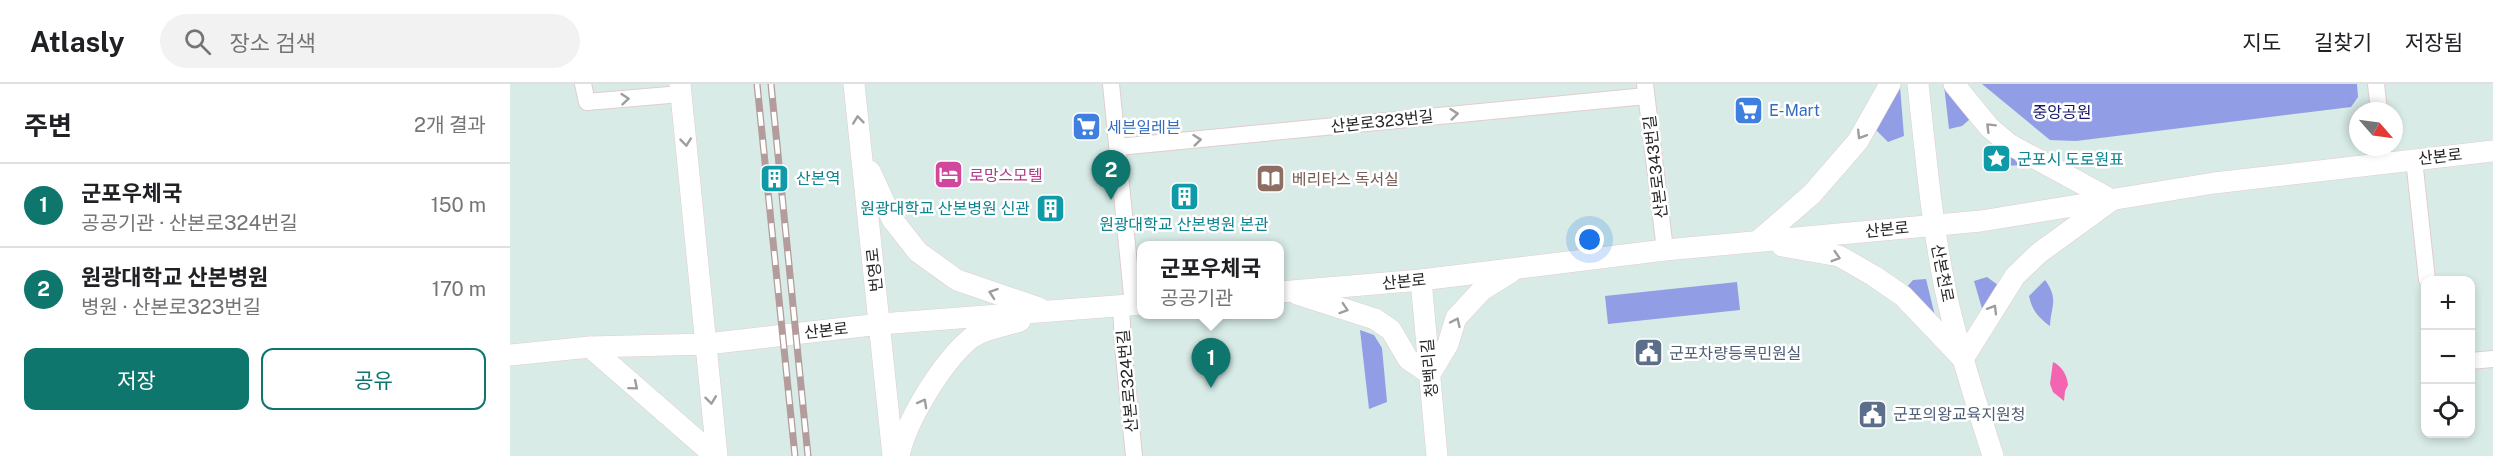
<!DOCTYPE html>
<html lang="ko">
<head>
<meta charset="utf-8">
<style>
	:root { --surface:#fff; --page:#f2f2f2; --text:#202124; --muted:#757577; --line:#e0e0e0; --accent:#0f766e }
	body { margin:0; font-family:"Public Sans","Noto Sans KR",sans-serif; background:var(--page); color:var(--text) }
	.controls { position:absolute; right:18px; bottom:18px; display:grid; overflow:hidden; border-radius:12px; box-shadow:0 3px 9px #0003 }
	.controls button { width:54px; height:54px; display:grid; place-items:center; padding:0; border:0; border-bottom:2px solid var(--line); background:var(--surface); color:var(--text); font:30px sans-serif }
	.compass { position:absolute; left:1839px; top:18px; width:54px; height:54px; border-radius:50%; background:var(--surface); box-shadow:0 3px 9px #0003; rotate:118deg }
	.you { position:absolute; left:1080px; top:156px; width:21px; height:21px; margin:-15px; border:4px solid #fff; border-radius:50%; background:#1a73e8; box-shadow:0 0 0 9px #1a73e833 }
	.badge { display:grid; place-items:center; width:39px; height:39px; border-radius:50%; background:var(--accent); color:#fff; font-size:20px; font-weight:700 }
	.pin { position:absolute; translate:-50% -50px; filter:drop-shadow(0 2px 3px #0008) }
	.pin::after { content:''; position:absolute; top:32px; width:21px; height:18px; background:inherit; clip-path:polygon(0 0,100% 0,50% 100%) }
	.popup { position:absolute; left:627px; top:157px; width:147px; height:78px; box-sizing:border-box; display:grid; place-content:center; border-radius:12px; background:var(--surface); filter:drop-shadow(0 2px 4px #0005); font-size:20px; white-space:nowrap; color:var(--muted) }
	.popup b { font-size:22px; color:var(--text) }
	.popup::after { content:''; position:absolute; left:50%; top:100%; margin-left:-12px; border:12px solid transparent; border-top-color:var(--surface) }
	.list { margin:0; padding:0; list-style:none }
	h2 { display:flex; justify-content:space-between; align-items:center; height:78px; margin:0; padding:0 24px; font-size:26px }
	h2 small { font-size:20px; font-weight:400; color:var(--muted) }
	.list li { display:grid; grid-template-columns:39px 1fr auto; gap:18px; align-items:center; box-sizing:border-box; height:84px; padding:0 24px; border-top:2px solid var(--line) }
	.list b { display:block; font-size:22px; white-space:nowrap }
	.list p { margin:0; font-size:20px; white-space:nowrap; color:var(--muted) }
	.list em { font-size:20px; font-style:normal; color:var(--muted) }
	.actions { display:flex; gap:12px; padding:18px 24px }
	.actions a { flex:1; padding:14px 0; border:2px solid var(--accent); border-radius:12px; text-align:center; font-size:21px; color:var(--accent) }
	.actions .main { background:var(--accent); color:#fff }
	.icon { flex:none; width:33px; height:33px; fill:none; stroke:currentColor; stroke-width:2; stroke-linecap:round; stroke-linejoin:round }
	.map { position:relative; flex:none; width:1983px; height:372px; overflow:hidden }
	header { display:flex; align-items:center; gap:36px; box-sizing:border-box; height:84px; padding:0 30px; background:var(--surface); border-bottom:2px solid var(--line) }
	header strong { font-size:28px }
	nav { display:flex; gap:33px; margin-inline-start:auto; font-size:21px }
	.search { width:420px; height:54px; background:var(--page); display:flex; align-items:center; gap:15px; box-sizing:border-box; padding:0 21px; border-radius:33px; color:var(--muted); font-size:22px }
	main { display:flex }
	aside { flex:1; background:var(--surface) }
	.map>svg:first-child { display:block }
	.green { fill:#919de5 }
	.water { fill:#f365b1 }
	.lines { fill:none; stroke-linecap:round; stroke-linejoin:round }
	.minor-casing { stroke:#e2cdcd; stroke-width:18 }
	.tertiary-casing { stroke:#e2cdcd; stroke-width:22 }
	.minor { stroke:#fff; stroke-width:16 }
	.tertiary { stroke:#fff; stroke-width:21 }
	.rail-casing { stroke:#b39c9b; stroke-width:7 }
	.rail { stroke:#fff; stroke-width:4.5; stroke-dasharray:14; stroke-linecap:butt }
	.oneway { stroke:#9e9e9e }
	.labels { text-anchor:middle; stroke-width:5; stroke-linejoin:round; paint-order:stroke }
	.shop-label { font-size:16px; fill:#366cbe; stroke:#fff; text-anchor:start }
	.park-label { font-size:16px; fill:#161766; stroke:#fff }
	.street-label { font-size:16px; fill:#272727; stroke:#fff }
	.culture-label { font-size:16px; fill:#0d838f; stroke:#fff; text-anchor:start }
	.hotel-label { font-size:16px; fill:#b23c85; stroke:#fff; text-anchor:start }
	.education-label { font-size:16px; fill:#785e54; stroke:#fff; text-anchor:start }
	.service-label { font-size:16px; fill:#4e5e75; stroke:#fff; text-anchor:start }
</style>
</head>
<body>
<header>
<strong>Atlasly</strong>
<div class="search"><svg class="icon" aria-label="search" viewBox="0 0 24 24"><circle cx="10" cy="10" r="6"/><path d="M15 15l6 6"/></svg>장소 검색</div>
<nav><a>지도</a><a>길찾기</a><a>저장됨</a></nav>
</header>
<main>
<aside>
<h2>주변<small>2개 결과</small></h2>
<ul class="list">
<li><span class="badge">1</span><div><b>군포우체국</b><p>공공기관 · 산본로324번길</p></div><em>150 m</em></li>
<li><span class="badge">2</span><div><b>원광대학교 산본병원</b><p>병원 · 산본로323번길</p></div><em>170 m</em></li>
</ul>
<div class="actions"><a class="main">저장</a><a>공유</a></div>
</aside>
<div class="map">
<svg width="1983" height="372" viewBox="0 0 1983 372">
	<rect width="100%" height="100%" fill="#d8ebe7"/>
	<g class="green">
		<path d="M1472,0H1847L1848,13L1841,23L1566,57L1540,56Z"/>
		<path d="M1434,1L1460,35L1452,42L1439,45Z"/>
		<path d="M1390,3L1394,52L1378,58L1366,46Z"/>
		<path d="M1489,61L1523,81L1482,82V71Z"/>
		<path d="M1477,193L1488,201L1473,228L1464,197Z"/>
		<path d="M1416,195L1425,232L1395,205L1403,196Z"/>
		<path d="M1535,196C1549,215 1541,222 1540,242C1528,233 1522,226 1519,212Z"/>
		<path d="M1227,198L1230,226L1098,240L1095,212Z"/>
		<path d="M850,246L864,251L872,264L877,318L859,325Z"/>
	</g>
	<path class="water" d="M1543,278C1552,282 1557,291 1558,301L1555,307L1554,317L1543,308L1540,300Z"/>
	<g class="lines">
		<defs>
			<g id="minor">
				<path d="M73,0L77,18L171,10"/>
				<path d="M601,0L623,221"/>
				<path d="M1135,0L1155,166"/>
				<path d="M1866,0L1869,27"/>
				<path d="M608,63L1136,12"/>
				<path d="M1872,63L1874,78"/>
				<path d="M1904,75L1917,196"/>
				<path d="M611,222L613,262L624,372"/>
				<path d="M1960,277L1983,275"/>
			</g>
			<g id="tertiary">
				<path d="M170,0L207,372"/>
				<path d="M344,0L383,372"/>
				<path d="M1408,0C1416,73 1422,146 1438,218C1450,270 1467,321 1483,372"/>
				<path d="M360,87L382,135L408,168L447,196L529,224"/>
				<path d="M1248,157L1302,110L1348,57L1380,0"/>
				<path d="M1272,162L1329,172L1364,192L1393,212L1453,275L1505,192L1529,169L1602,116L1499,60L1479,43L1444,0"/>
				<path d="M911,196L927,372"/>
				<path d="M770,208L911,196L1155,166L1471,137L1704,99L1983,67"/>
				<path d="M787,210L865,235L881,246L898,275L920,290L938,260L946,234L972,206L1001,188"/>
				<path d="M80,263L205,372"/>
				<path d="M0,271L80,263L197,260L370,240L632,220"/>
				<path d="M389,372C396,336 433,277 461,254C473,245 495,242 510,237"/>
			</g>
		</defs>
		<use href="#minor" class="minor-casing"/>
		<use href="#tertiary" class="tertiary-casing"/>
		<use href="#minor" class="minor"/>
		<use href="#tertiary" class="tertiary"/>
		<defs>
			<g id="rail">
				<path d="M247,0L285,372"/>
				<path d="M261,0L298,372"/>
			</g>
		</defs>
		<use href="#rail" class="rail-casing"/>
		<use href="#rail" class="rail"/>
	</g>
	<defs><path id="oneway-chevron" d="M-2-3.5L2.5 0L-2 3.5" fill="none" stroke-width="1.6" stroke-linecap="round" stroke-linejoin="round" transform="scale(1.5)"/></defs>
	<g class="oneway">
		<use href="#oneway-chevron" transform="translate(115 15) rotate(-5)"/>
		<use href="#oneway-chevron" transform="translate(944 30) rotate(-6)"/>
		<use href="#oneway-chevron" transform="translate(348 36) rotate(-96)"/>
		<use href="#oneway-chevron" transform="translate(1480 43) rotate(-135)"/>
		<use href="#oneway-chevron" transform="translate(1351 51) rotate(122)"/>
		<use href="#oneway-chevron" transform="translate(687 56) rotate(-6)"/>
		<use href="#oneway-chevron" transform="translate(176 58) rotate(84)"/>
		<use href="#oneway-chevron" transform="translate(1326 173) rotate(17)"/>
		<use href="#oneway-chevron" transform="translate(483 209) rotate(-161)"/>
		<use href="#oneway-chevron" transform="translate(834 225) rotate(18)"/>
		<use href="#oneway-chevron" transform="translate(1483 225) rotate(-59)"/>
		<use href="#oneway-chevron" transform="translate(946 238) rotate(-65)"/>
		<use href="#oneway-chevron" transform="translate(124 302) rotate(40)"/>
		<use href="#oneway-chevron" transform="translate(201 316) rotate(83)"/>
		<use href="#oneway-chevron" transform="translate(413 319) rotate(-61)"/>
	</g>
	<defs>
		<symbol id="supermarket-square" viewBox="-11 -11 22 22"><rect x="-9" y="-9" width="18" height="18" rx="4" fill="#3f7fe0" stroke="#fff"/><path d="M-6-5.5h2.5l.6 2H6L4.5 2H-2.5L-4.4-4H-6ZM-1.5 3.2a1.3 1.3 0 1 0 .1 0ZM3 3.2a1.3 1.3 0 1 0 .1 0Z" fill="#fff"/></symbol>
		<symbol id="sight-square" viewBox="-11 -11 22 22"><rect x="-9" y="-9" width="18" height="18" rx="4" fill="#0f9aa8" stroke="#fff"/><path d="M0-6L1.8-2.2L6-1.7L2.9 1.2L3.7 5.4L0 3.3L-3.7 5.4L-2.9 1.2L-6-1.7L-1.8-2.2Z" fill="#fff"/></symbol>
		<symbol id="hotel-square" viewBox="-11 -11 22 22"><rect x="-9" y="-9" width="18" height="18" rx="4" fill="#d1479c" stroke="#fff"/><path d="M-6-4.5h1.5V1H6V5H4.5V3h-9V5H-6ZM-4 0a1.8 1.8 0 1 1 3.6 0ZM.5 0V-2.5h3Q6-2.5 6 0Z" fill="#fff"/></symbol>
		<symbol id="building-square" viewBox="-11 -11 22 22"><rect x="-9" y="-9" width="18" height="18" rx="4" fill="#0f9aa8" stroke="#fff"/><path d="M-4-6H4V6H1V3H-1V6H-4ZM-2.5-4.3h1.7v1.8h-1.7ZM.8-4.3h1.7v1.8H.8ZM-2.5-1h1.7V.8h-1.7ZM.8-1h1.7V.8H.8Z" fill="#fff"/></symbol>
		<symbol id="library-square" viewBox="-11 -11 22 22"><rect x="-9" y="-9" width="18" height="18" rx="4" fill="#8d6e63" stroke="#fff"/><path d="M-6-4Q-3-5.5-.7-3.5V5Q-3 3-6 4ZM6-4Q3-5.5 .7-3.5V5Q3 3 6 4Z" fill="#fff"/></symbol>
		<symbol id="civic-square" viewBox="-11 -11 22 22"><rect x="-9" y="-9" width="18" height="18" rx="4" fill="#5c6f8a" stroke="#fff"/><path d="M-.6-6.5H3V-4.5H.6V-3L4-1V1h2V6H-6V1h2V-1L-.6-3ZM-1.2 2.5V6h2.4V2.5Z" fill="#fff"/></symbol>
	</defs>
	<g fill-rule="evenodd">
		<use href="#supermarket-square" x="1222" y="10" width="33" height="33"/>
		<use href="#supermarket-square" x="560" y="26" width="33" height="33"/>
		<use href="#sight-square" x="1470" y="58" width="33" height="33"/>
		<use href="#hotel-square" x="422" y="74" width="33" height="33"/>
		<use href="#building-square" x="248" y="78" width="33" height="33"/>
		<use href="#library-square" x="744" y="78" width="33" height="33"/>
		<use href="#building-square" x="658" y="96" width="33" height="33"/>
		<use href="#building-square" x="524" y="108" width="33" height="33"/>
		<use href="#civic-square" x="1122" y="252" width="33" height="33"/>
		<use href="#civic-square" x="1346" y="314" width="33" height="33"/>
	</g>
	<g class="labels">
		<g class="shop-label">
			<text x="1259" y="32">E-Mart</text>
			<text x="597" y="49">세븐일레븐</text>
		</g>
		<g class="park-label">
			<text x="1552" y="34">중앙공원</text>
		</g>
		<g class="street-label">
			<text transform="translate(872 37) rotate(-6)" y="6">산본로323번길</text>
			<text transform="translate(1930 72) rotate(-6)" y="6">산본로</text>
			<text transform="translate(1145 83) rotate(-97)" y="6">산본로343번길</text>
			<text transform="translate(1377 145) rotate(-5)" y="6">산본로</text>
			<text transform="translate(364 186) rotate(-96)" y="6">번영로</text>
			<text transform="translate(1433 189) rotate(79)" y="6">산본천로</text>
			<text transform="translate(894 197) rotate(-5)" y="6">산본로</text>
			<text transform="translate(316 246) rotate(-6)" y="6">산본로</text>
			<text transform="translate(919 284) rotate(-95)" y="6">청백리길</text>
			<text transform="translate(617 297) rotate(-95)" y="6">산본로324번길</text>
		</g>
		<g class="culture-label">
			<text x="1507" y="81">군포시 도로원표</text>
			<text x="286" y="100">산본역</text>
			<text x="520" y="130" text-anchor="end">원광대학교 산본병원 신관</text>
			<text x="674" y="146" text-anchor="middle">원광대학교 산본병원 본관</text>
		</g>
		<g class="hotel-label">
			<text x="459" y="97">로망스모텔</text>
		</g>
		<g class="education-label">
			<text x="782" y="101">베리타스 독서실</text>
		</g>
		<g class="service-label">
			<text x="1159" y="275">군포차량등록민원실</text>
			<text x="1383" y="336">군포의왕교육지원청</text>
		</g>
	</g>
</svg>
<div class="controls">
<button>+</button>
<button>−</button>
<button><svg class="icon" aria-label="locate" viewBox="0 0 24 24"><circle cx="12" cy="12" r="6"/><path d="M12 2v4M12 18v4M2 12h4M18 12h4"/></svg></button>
</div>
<svg class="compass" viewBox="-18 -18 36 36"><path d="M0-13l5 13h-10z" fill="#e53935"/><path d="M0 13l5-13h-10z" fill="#757577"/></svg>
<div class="you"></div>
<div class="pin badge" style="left:701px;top:304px">1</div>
<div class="popup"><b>군포우체국</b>공공기관</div>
<div class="pin badge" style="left:601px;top:116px">2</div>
</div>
</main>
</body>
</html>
